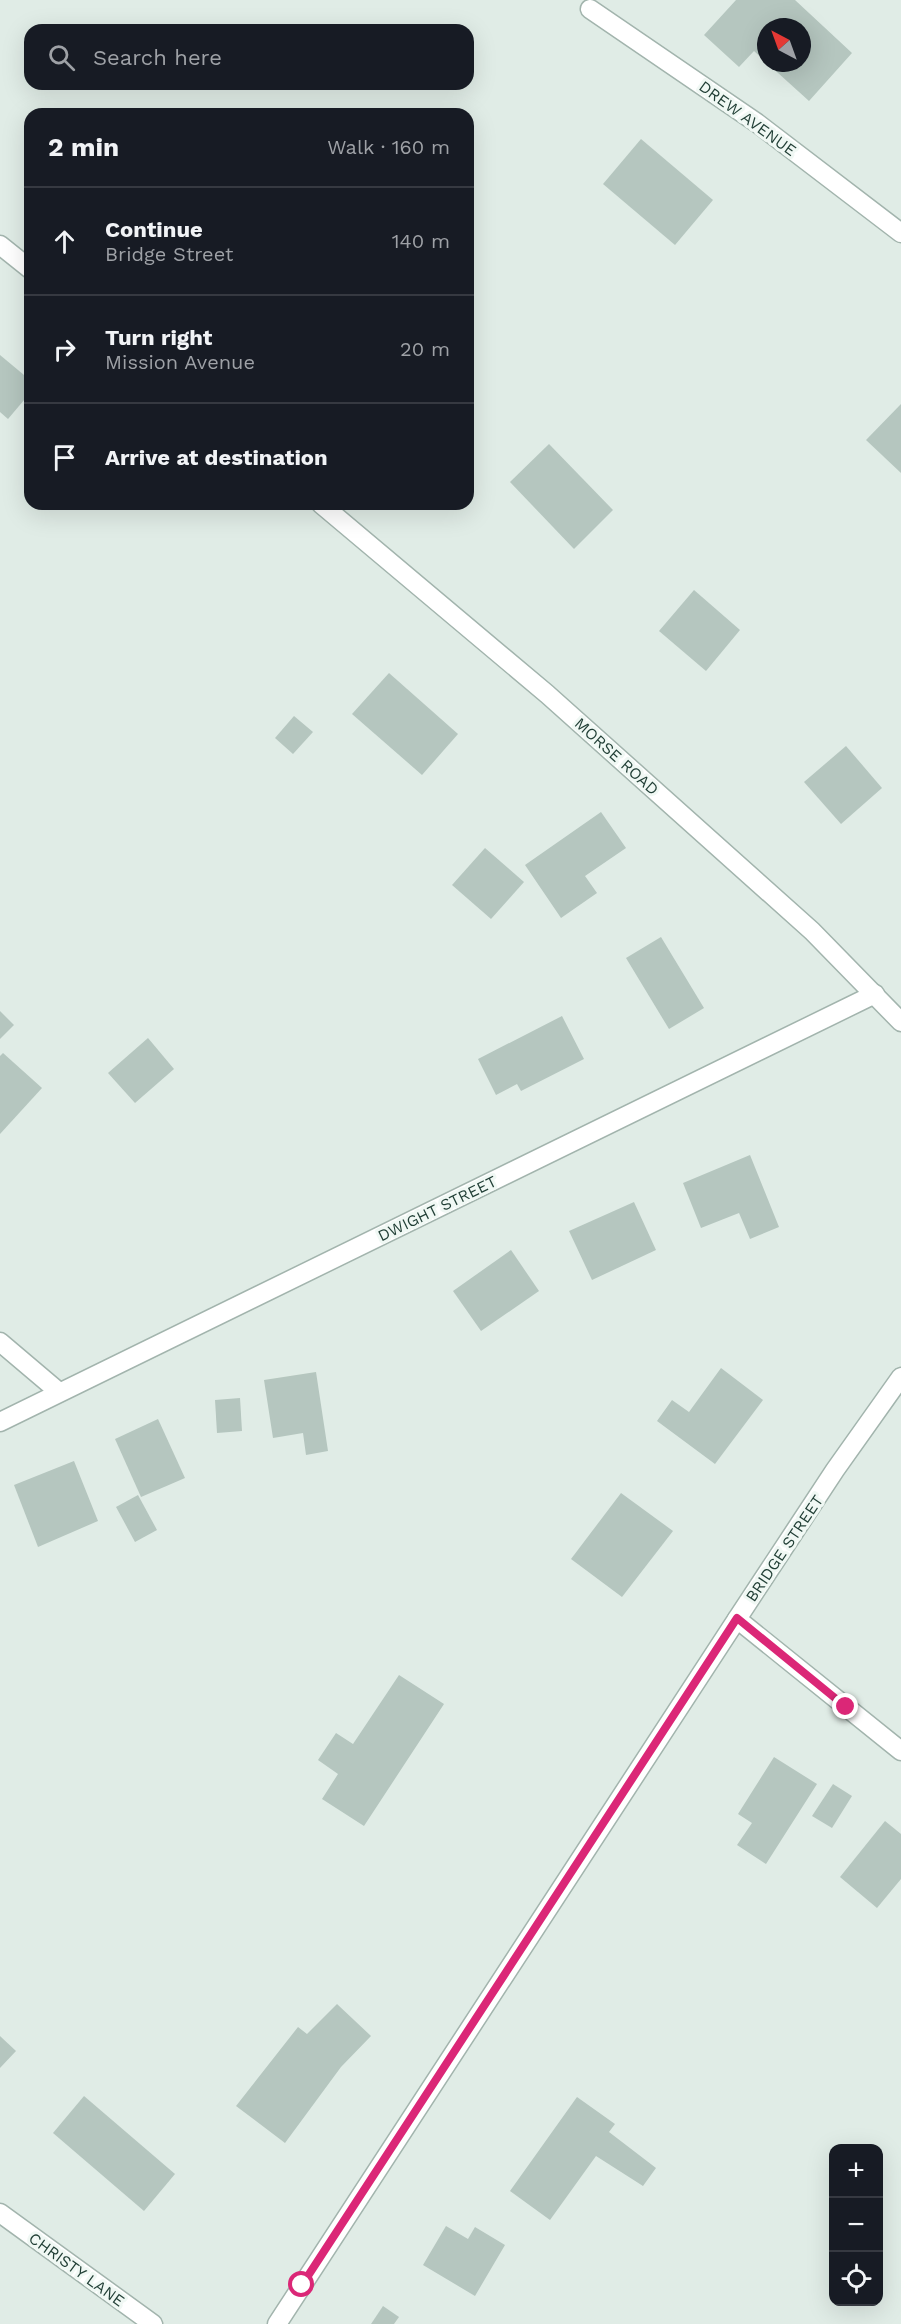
<!DOCTYPE html>
<html lang="en">
<head>
<meta charset="utf-8">
<style>
	:root { --surface:#171b24; --page:#242831; --text:#f1f3f6; --muted:#9ea1a6; --line:#363941 }
	body { margin:0; font-family:"Work Sans",sans-serif; background:var(--page); color:var(--text) }
	.controls { position:absolute; right:18px; bottom:18px; display:grid; overflow:hidden; border-radius:12px; box-shadow:0 6px 24px #0002 }
	.controls button { width:54px; height:54px; display:grid; place-items:center; padding:0; border:0; border-bottom:2px solid var(--line); background:var(--surface); color:var(--text); font:30px sans-serif }
	.compass { position:absolute; left:757px; top:18px; width:54px; height:54px; border-radius:50%; background:var(--surface); box-shadow:0 6px 24px #0002; rotate:319deg }
	.stop { position:absolute; width:18px; height:18px; margin:-14px; border:4px solid #db2777; border-radius:50%; background:#fff }
	.stop.end { background:#db2777; border-color:#fff; box-shadow:0 2px 6px #0008 }
	.list { margin:0; padding:0; list-style:none }
	h2 { display:flex; justify-content:space-between; align-items:center; height:78px; margin:0; padding:0 24px; font-size:26px }
	h2 small { font-size:20px; font-weight:400; color:var(--muted) }
	.list li { display:grid; grid-template-columns:39px 1fr auto; gap:18px; align-items:center; box-sizing:border-box; height:108px; padding:0 24px; border-top:2px solid var(--line) }
	.list b { display:block; font-size:22px; white-space:nowrap }
	.list p { margin:0; font-size:20px; white-space:nowrap; color:var(--muted) }
	.list em { font-size:20px; font-style:normal; color:var(--muted) }
	.icon { flex:none; width:33px; height:33px; fill:none; stroke:currentColor; stroke-width:2; stroke-linecap:round; stroke-linejoin:round }
	.map { position:relative; flex:none; width:901px; height:2324px; overflow:hidden }
	.search { position:absolute; background:var(--surface); box-shadow:0 6px 24px #0002; left:24px; top:24px; width:450px; height:66px; display:flex; align-items:center; gap:15px; box-sizing:border-box; padding:0 21px; border-radius:18px; color:var(--muted); font-size:22px }
	.panel { position:absolute; background:var(--surface); box-shadow:0 6px 24px #0002; left:24px; top:108px; width:450px; height:402px; border-radius:18px }
	.map>svg:first-child { display:block }
	.building { fill:#b5c6bf }
	.lines { fill:none; stroke-linecap:round; stroke-linejoin:round }
	.minor-casing { stroke:#a2b4ad; stroke-width:21 }
	.tertiary-casing { stroke:#a2b4ad; stroke-width:21 }
	.minor { stroke:#fff; stroke-width:18 }
	.tertiary { stroke:#fff; stroke-width:18 }
	.route { stroke:#db2777; stroke-width:8 }
	.labels { text-anchor:middle; stroke-width:6; stroke-linejoin:round; paint-order:stroke }
	.street-label { font-size:16px; fill:#1f3d34; stroke:#f0f8f4 }
</style>
</head>
<body>
<div class="map">
<svg width="901" height="2324" viewBox="0 0 901 2324">
	<rect width="100%" height="100%" fill="#e0ece6"/>
	<g class="building">
		<path d="M736,0H795L852,53L809,101L767,63H802V27H766V62L754,51L739,67L704,35Z"/>
		<path d="M641,139L713,200L675,245L603,184Z"/>
		<path d="M0,355L30,380V393L8,419L0,412Z"/>
		<path d="M901,404V473L866,440Z"/>
		<path d="M549,444L613,510L574,549L510,482Z"/>
		<path d="M694,590L740,630L706,671L659,631Z"/>
		<path d="M389,673L458,734L422,775L352,714Z"/>
		<path d="M294,716L313,732L293,754L275,738Z"/>
		<path d="M846,746L882,788L841,824L804,782Z"/>
		<path d="M601,812L626,848L585,876L597,893L561,918L525,865Z"/>
		<path d="M485,848L524,882L491,919L452,885Z"/>
		<path d="M661,937L704,1008L669,1029L626,958Z"/>
		<path d="M0,1011L14,1025L0,1039Z"/>
		<path d="M562,1016L584,1059L521,1091L517,1084L496,1095L478,1059Z"/>
		<path d="M148,1038L174,1069L135,1103L108,1073Z"/>
		<path d="M3,1053L42,1088L0,1134V1056Z"/>
		<path d="M750,1155L779,1227L750,1239L739,1213L701,1228L683,1183Z"/>
		<path d="M634,1202L656,1250L592,1280L569,1231Z"/>
		<path d="M511,1250L539,1291L481,1331L453,1291Z"/>
		<path d="M721,1368L763,1400L715,1464L657,1421L672,1400L689,1412Z"/>
		<path d="M316,1372L328,1451L306,1455L303,1433L273,1438L264,1380Z"/>
		<path d="M240,1398L242,1431L217,1433L215,1400Z"/>
		<path d="M158,1419L185,1478L141,1497L115,1439Z"/>
		<path d="M74,1461L98,1521L38,1547L14,1485Z"/>
		<path d="M621,1493L673,1531L622,1597L571,1559Z"/>
		<path d="M138,1495L157,1530L135,1542L116,1507Z"/>
		<path d="M399,1675L444,1704L364,1826L322,1799L338,1774L318,1760L336,1733L353,1744Z"/>
		<path d="M774,1757L817,1784L766,1864L737,1845L752,1823L738,1814Z"/>
		<path d="M833,1784L852,1796L832,1828L812,1816Z"/>
		<path d="M885,1821L901,1834V1879L877,1908L840,1877Z"/>
		<path d="M337,2004L371,2036L341,2067L285,2143L236,2106L298,2027L307,2034Z"/>
		<path d="M0,2036L16,2051L0,2068Z"/>
		<path d="M84,2096L175,2174L144,2211L53,2133Z"/>
		<path d="M577,2097L615,2124L609,2132L656,2168L643,2186L596,2156L550,2220L510,2191Z"/>
		<path d="M446,2226L468,2239L475,2227L505,2245L475,2296L423,2265Z"/>
		<path d="M383,2306L399,2317L394,2324H371Z"/>
	</g>
	<g class="lines">
		<defs>
			<g id="minor">
				<path d="M590,9L757,123L901,233"/>
				<path d="M0,245L30,269"/>
				<path d="M321,504L547,694L812,931L901,1022"/>
				<path d="M0,1342L59,1392"/>
				<path d="M0,1422L875,994"/>
				<path d="M737,1619L901,1751"/>
				<path d="M0,2213L153,2324"/>
			</g>
			<path id="tertiary" d="M277,2324L737,1619L835,1470L901,1377"/>
		</defs>
		<use href="#minor" class="minor-casing"/>
		<use href="#tertiary" class="tertiary-casing"/>
		<use href="#minor" class="minor"/>
		<use href="#tertiary" class="tertiary"/>
	</g>
	<g class="lines">
		<path class="route" d="M302,2285L737,1618L846,1707"/>
	</g>
	<g class="labels">
		<g class="street-label">
			<text transform="translate(748 118) rotate(36)" y="6">DREW AVENUE</text>
			<text transform="translate(617 756) rotate(42)" y="6">MORSE ROAD</text>
			<text transform="translate(437 1208) rotate(-26)" y="6">DWIGHT STREET</text>
			<text transform="translate(784 1548) rotate(-56)" y="6">BRIDGE STREET</text>
			<text transform="translate(77 2269) rotate(36)" y="6">CHRISTY LANE</text>
		</g>
	</g>
</svg>
<div class="controls">
<button>+</button>
<button>−</button>
<button><svg class="icon" aria-label="locate" viewBox="0 0 24 24"><circle cx="12" cy="12" r="6"/><path d="M12 2v4M12 18v4M2 12h4M18 12h4"/></svg></button>
</div>
<svg class="compass" viewBox="-18 -18 36 36"><path d="M0-13l5 13h-10z" fill="#e53935"/><path d="M0 13l5-13h-10z" fill="#9ea1a6"/></svg>
<div class="stop" style="left:302px;top:2285px"></div>
<div class="stop end" style="left:846px;top:1707px"></div>
<div class="search"><svg class="icon" aria-label="search" viewBox="0 0 24 24"><circle cx="10" cy="10" r="6"/><path d="M15 15l6 6"/></svg>Search here</div>
<section class="panel">
<h2>2 min<small>Walk · 160 m</small></h2>
<ul class="list">
<li><svg class="icon" aria-label="ahead" viewBox="0 0 24 24"><path d="M12 20V5M6 11l6-6 6 6"/></svg><div><b>Continue</b><p>Bridge Street</p></div><em>140 m</em></li>
<li><svg class="icon" aria-label="right" viewBox="0 0 24 24"><path d="M7 20v-9h11M14 6l5 5-5 5"/></svg><div><b>Turn right</b><p>Mission Avenue</p></div><em>20 m</em></li>
<li><svg class="icon" aria-label="arrive" viewBox="0 0 24 24"><path d="M6 21V4h12l-3 4 3 4H6"/></svg><div><b>Arrive at destination</b></div></li>
</ul>
</section>
</div>
</body>
</html>
